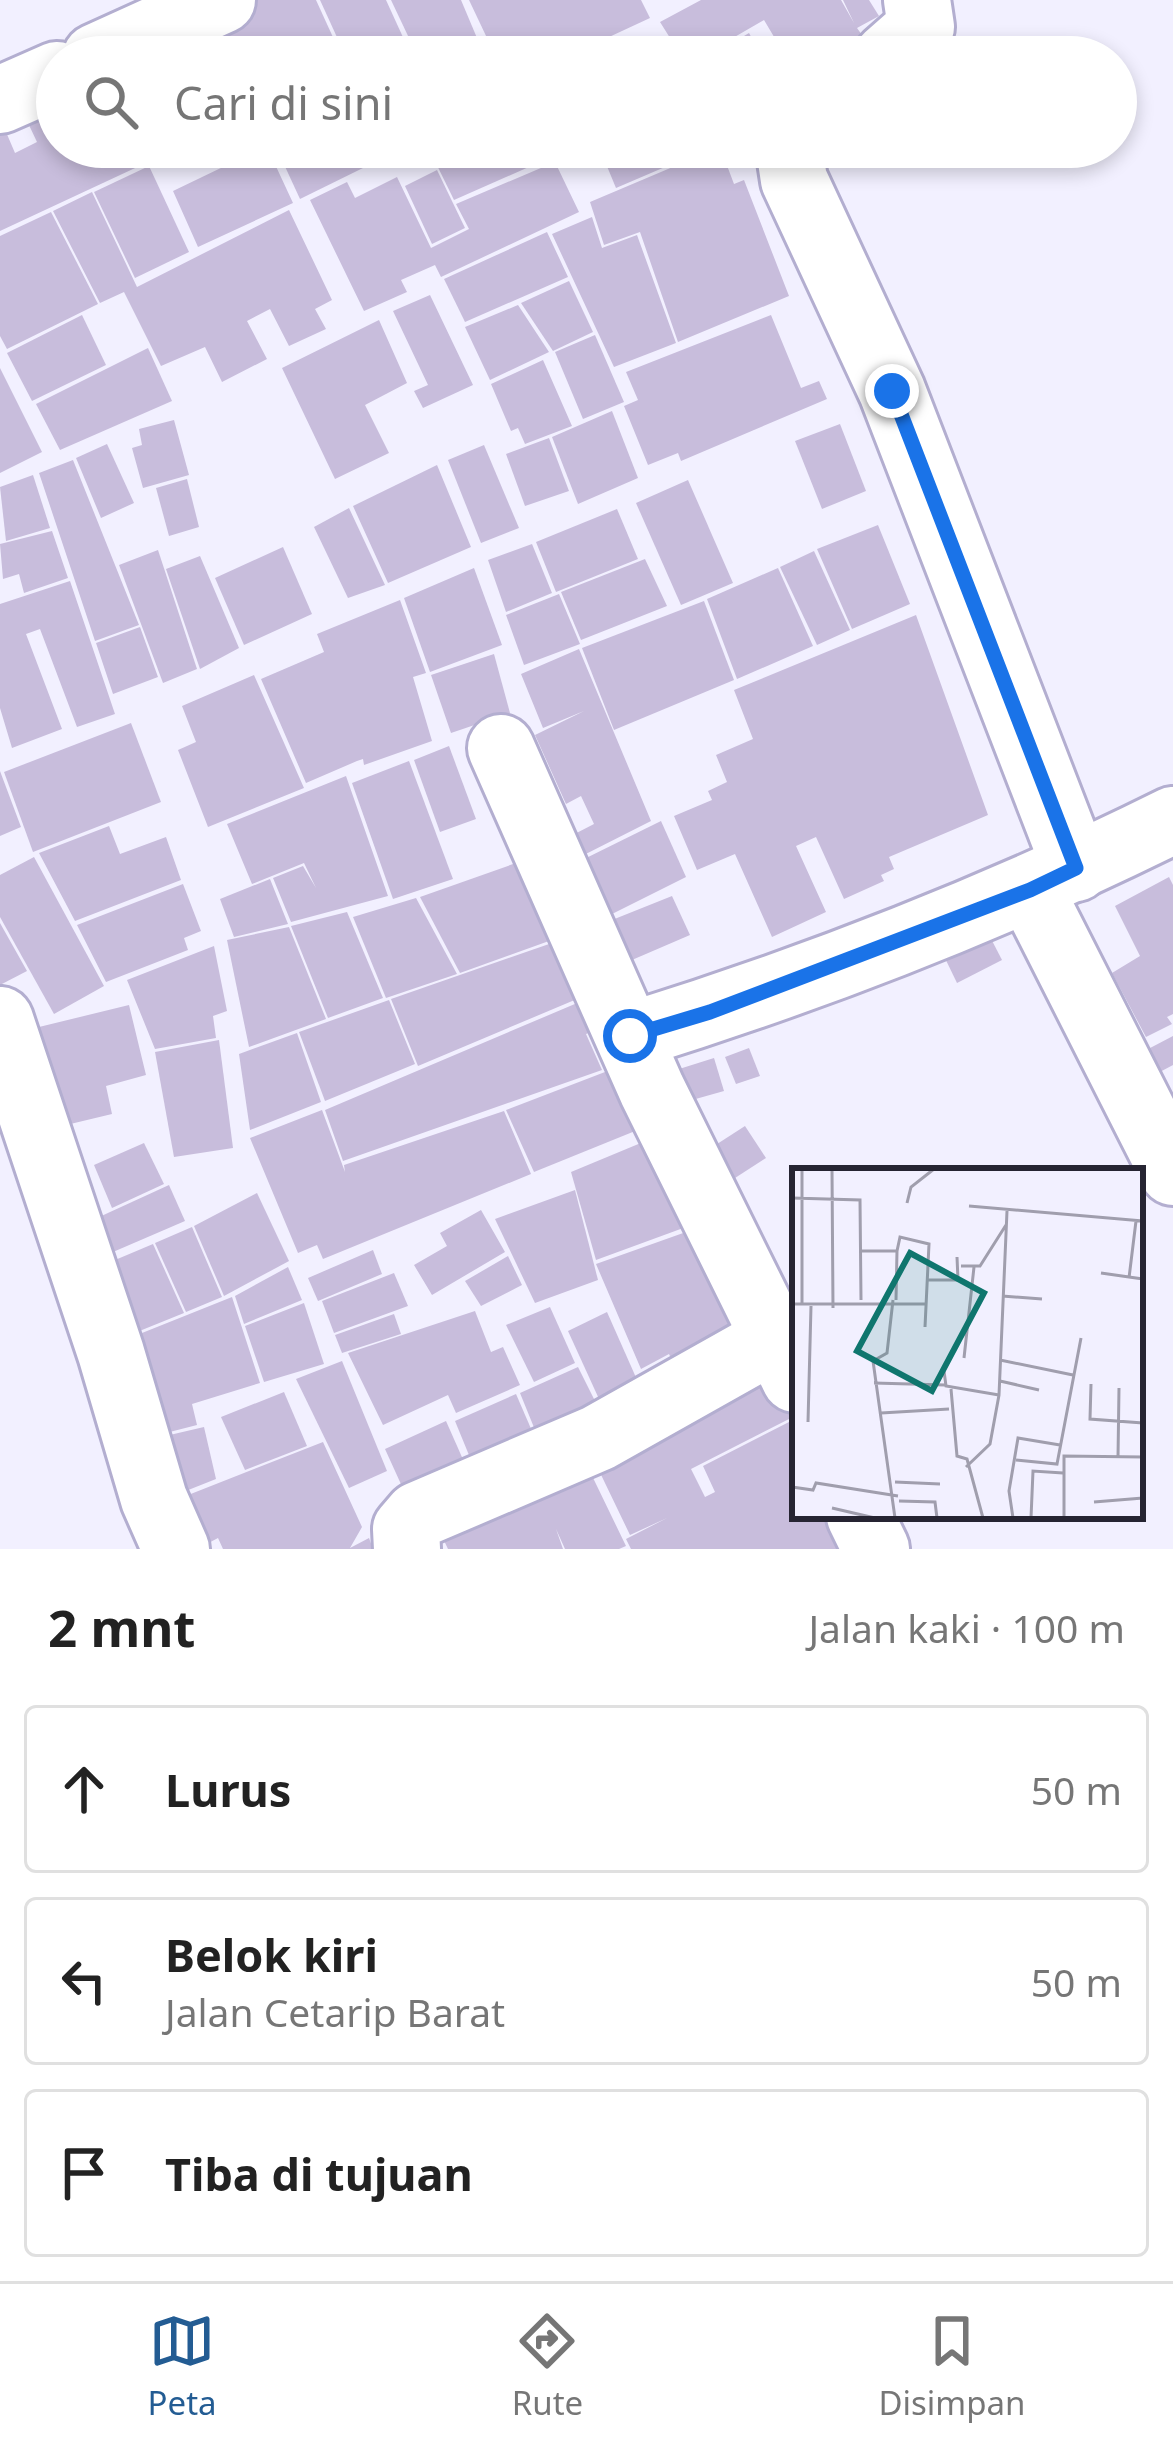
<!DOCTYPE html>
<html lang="id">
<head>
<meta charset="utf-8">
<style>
	:root { --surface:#fff; --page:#f2f2f2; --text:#222; --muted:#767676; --line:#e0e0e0; --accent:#235c93 }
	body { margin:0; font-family:"Noto Sans",sans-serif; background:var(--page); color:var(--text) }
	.stop { position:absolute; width:36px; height:36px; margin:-27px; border:9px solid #1a73e8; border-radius:50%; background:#fff }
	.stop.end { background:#1a73e8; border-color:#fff; box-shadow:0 3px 12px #0008 }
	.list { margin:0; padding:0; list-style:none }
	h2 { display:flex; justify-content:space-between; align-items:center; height:156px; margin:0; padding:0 48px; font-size:51px }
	h2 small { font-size:39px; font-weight:400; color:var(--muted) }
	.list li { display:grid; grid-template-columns:78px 1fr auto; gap:36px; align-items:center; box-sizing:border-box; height:168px; margin:0 24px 24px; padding:0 24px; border:3px solid var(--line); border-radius:12px }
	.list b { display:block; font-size:45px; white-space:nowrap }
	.list p { margin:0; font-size:39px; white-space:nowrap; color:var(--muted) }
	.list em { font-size:39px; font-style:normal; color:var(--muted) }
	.icon { flex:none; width:66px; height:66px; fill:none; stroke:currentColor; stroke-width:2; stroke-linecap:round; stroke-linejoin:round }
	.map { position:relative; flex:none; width:1173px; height:1549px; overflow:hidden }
	.search { position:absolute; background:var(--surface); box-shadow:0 6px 18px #0003; left:36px; right:36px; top:36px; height:132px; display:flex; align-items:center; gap:30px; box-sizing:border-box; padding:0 42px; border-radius:66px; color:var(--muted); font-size:45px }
	.sheet { height:732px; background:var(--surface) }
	nav { display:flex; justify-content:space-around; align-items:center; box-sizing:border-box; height:168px; border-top:3px solid var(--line); background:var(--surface); font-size:33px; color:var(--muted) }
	nav a { display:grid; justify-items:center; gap:6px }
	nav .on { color:var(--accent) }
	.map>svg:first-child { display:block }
	.building { fill:#c8bddc }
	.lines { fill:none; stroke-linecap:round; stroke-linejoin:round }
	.minor-casing { stroke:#b3aed0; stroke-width:72 }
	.minor { stroke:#fff; stroke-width:66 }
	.route { stroke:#1a73e8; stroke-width:15 }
	.inset-road { fill:none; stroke:#a09ead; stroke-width:3 }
	.view { fill:#0f766e; fill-opacity:0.15; stroke:#0f766e; stroke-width:6 }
	.inset-edge { fill:none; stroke:#262432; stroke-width:6 }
</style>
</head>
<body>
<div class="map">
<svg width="1173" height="1549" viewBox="0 0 1173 1549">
	<rect width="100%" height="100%" fill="#f2f0ff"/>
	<g class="building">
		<path d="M246,0H316L342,57H231L212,17Z"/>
		<path d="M320,0H386L412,57H346Z"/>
		<path d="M391,0H461L485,57H418Z"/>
		<path d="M469,0H641L650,18L566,57H496Z"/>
		<path d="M701,0H841L854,23L843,0H869L879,16L857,28L862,35L822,57H786L764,20L700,57H682L660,22Z"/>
		<path d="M208,19L225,57H169Z"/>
		<path d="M749,33L762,57H736L729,45Z"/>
		<path d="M57,89V147H141L148,162L0,231V118L15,153L37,142L20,106Z"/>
		<path d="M215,147H267L293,203L198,247L173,191L225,166Z"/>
		<path d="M276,147H355L365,167L300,199Z"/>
		<path d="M428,147H534L540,162L454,200Z"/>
		<path d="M599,147H698L700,152L616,188Z"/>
		<path d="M720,147L734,184L744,180L789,296L678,342L640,232L604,245L590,202Z"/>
		<path d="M555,162L579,212L441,277L435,265L401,280L407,292L364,311L310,200L347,182L355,198L397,177L431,248L469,229L456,204Z"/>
		<path d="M149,166L189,252L135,278L94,192Z"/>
		<path d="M437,170L465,228L432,244L405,186Z"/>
		<path d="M92,192L137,287L289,210L332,300L315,309L326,329L289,346L270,309L247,321L267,359L222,382L205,347L161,366L124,292L100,303L53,211Z"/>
		<path d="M51,212L98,304L7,349L0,336V236Z"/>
		<path d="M592,217L602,248L637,235L676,343L614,367L552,234Z"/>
		<path d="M547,232L568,277L465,322L444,279Z"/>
		<path d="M569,281L593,332L553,351L521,303Z"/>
		<path d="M430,295L473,385L423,408L414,391L428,385L393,311Z"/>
		<path d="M518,305L549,352L490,380L465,327Z"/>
		<path d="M82,315L106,365L32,401L7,353Z"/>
		<path d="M771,315L801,388L819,381L827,399L681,461L678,453L648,465L624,406L638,400L626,372Z"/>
		<path d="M379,320L407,383L365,405L389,453L335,479L282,368Z"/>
		<path d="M595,335L624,402L583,419L555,352Z"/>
		<path d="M148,348L172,401L60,450L36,404Z"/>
		<path d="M543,360L572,426L525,444L518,428L511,431L491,384Z"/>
		<path d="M0,368L42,452L0,473Z"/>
		<path d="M612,411L638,478L578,504L552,437Z"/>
		<path d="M174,420L189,475L143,488L132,448L142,445L139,429Z"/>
		<path d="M840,424L866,491L822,509L795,441Z"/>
		<path d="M549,438L569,491L525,506L506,454Z"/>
		<path d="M107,444L134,503L101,518L76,458Z"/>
		<path d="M484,445L519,528L481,543L448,460Z"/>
		<path d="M73,460L139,625L95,641L39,473Z"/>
		<path d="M437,465L471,547L388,583L353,506Z"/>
		<path d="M33,475L50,528L6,541L0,487Z"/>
		<path d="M187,479L199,527L169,536L156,488Z"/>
		<path d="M688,480L733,583L681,605L636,503Z"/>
		<path d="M349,508L385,585L348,598L314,527Z"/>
		<path d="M617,509L638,559L556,592L536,542Z"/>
		<path d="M878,525L910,604L852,629L817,549Z"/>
		<path d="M52,531L68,578L24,593L19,574L3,579L0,544Z"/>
		<path d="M532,544L552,593L506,612L488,560Z"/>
		<path d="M283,547L312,614L244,645L215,578Z"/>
		<path d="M158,550L197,669L163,683L119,565Z"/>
		<path d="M814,551L850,630L817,645L780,567Z"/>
		<path d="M200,556L239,648L200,669L166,569Z"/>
		<path d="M645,559L667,606L581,640L561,592Z"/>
		<path d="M474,568L502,645L430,672L404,598Z"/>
		<path d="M778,568L813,646L737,679L707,599Z"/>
		<path d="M70,581L115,714L77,727L40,629L26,634L62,729L12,748L0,708V604Z"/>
		<path d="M559,594L580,644L524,665L506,615Z"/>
		<path d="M400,600L426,673L413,677L432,741L364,765L363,759L357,761L306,783L261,679L324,652L317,634Z"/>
		<path d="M704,601L734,680L614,730L582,648Z"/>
		<path d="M916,615L988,815L889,857L894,869L881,875L884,881L844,899L816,837L796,846L826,912L772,937L735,854L697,870L674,816L712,800L708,791L727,782L716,755L753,739L734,690Z"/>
		<path d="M140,627L158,677L113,694L96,643Z"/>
		<path d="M579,649L651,821L572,861L561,841L594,824L581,796L566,804L535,735L584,711L543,728L521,674Z"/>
		<path d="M494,654L510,713L451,733L431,675Z"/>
		<path d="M254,675L304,788L208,827L178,750L196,742L182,706Z"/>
		<path d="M131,723L161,802L33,852L4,772Z"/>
		<path d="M449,746L476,819L440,832L414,760Z"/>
		<path d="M409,761L453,879L393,899L352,783Z"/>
		<path d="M0,771L21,827L0,836Z"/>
		<path d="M346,776L388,896L291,922L273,878L303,866L316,888L304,863L252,884L227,824Z"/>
		<path d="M661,821L686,877L596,922L572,865Z"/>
		<path d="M109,826L120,854L166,837L181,880L75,921L39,853Z"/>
		<path d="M34,857L104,986L54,1014L0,917V875Z"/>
		<path d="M533,857L574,932L460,973L420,897Z"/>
		<path d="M1169,877L1173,885V1014L1167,1017L1172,1024L1146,1037L1112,973L1140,956L1115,906Z"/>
		<path d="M270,879L288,924L234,937L220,899Z"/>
		<path d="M183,884L201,931L184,938L188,950L106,982L77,925Z"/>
		<path d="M672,896L690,935L618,966L602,924Z"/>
		<path d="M416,898L457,974L386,998L353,917Z"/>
		<path d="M347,912L383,998L328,1018L291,926Z"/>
		<path d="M0,923L27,971L0,985Z"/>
		<path d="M289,927L326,1019L249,1047L227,940Z"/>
		<path d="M986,929L1002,960L957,983L942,952Z"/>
		<path d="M575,935L596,991L418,1066L391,999Z"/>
		<path d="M214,946L227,1011L213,1016L216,1038L155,1049L127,980Z"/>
		<path d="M596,995L609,1025L586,1034L602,1070L343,1161L325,1110Z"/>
		<path d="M389,1000L415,1064L325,1101L299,1032Z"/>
		<path d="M129,1005L146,1075L106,1086L112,1114L62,1126L39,1027Z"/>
		<path d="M297,1033L321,1102L250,1130L239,1054Z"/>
		<path d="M1173,1036V1065L1143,1081L1131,1058Z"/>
		<path d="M219,1040L233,1148L174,1157L155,1052Z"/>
		<path d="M749,1048L760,1076L736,1084L725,1057Z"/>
		<path d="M714,1058L724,1091L685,1102L676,1070Z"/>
		<path d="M618,1067L645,1127L534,1172L506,1110Z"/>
		<path d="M322,1110L345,1172L344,1165L504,1111L531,1174L323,1259L317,1245L298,1253L250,1138Z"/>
		<path d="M745,1126L766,1158L735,1178L714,1146Z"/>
		<path d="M648,1140L686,1227L596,1260L571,1172Z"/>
		<path d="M144,1143L164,1184L112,1208L94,1165Z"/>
		<path d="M169,1185L185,1221L113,1252L97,1218Z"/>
		<path d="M575,1190L598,1280L535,1303L495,1219Z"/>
		<path d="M257,1193L289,1261L224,1296L194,1226Z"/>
		<path d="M481,1210L505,1252L432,1295L414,1265L447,1246L440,1233Z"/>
		<path d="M192,1227L222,1297L186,1312L155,1243Z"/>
		<path d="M686,1232L737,1343L676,1369L669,1354L641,1369L596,1264Z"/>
		<path d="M153,1244L184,1313L137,1332L108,1263Z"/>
		<path d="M373,1250L382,1274L318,1301L308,1278Z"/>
		<path d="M508,1256L522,1285L481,1306L465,1281Z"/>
		<path d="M288,1267L302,1300L244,1324L235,1296Z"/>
		<path d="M394,1273L408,1306L334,1333L322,1301Z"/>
		<path d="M232,1297L260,1383L192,1404L197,1425L154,1436L132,1337Z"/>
		<path d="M304,1303L324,1364L264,1382L245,1326Z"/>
		<path d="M550,1307L575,1363L534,1382L506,1325Z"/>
		<path d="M475,1311L491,1352L503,1347L520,1385L456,1413L448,1395L383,1425L348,1353Z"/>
		<path d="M607,1312L638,1382L599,1399L568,1331Z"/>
		<path d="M394,1314L401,1334L342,1353L335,1335Z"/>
		<path d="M342,1361L387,1471L349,1488L296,1379Z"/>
		<path d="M765,1366L791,1418L691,1469L705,1497L715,1492L703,1466L789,1422L795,1435V1516H841L857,1549H631L626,1539L667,1518L630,1535L592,1456Z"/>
		<path d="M578,1367L595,1401L535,1430L520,1393Z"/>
		<path d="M284,1392L307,1446L245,1470L221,1417Z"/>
		<path d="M516,1394L532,1431L471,1460L455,1421Z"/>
		<path d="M446,1421L465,1464L405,1493L385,1449Z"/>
		<path d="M204,1427L216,1479L158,1502L144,1441Z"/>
		<path d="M323,1442L362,1527L350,1548L369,1538L373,1549H223L218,1538L201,1547L178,1499Z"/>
		<path d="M581,1453L626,1546L619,1549H565L556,1529L563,1549H448L437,1526Z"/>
	</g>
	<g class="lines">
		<defs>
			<g id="minor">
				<path d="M96,57L222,0"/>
				<path d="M887,57L921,27L917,0"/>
				<path d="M0,100L57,75"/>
				<path d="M789,147L794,180L892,391L1076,868"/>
				<path d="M501,748L652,1090L795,1379"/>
				<path d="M1030,890L1173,1172"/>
				<path d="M0,1020L111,1353L154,1499L176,1549"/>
				<path d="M630,1036C816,978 998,907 1173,820"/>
				<path d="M860,1516L876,1549"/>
				<path d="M407,1549L406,1529L418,1515L598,1438L776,1338"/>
			</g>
		</defs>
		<use href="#minor" class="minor-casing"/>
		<use href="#minor" class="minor"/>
	</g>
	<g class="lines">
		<path class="route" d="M630,1036L710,1012L1030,890L1076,868L892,391"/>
	</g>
	<g transform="translate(792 1168)">
		<rect width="351" height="351" fill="#f2f0ff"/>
		<path class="inset-road" d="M10,1V137M40,1L41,140M0,30L68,32L69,132M115,35L119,19L142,1M177,38L351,53M68,83H105L104,132M105,83L108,69L137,76L133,159M169,98H188L214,57M309,105L351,111M337,110L344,53M136,112H166L165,89M210,128L250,131M101,132L95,185L81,193L103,350M0,136H135M172,190L182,99M208,192L281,207M152,203L154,218L207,227M208,213L247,222M82,215L153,217M299,216L298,251L351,255M159,221L165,288L175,291L191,350M89,245L157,241M16,254L19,138M326,289L327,220M224,292L265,296L289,170M174,299L198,276L207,227L215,43M103,314L148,316M0,319L21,322L24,315L106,328M107,333L143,334L145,350M302,334L351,330M40,340L83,350M221,350L217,323L226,270L268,277M239,350L241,303L271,305M272,350V288L351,289"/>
		<path class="view" d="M118,85L192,125L140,223L65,183Z"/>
		<rect width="351" height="351" class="inset-edge"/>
	</g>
</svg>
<div class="stop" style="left:630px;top:1036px"></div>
<div class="stop end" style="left:892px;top:391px"></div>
<div class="search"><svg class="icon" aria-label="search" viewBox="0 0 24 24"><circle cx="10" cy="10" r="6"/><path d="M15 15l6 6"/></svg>Cari di sini</div>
</div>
<section class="sheet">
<h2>2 mnt<small>Jalan kaki · 100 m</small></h2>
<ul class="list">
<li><svg class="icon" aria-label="ahead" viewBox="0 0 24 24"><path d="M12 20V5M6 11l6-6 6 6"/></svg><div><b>Lurus</b></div><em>50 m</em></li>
<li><svg class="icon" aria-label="left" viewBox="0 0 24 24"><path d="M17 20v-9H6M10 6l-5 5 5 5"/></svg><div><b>Belok kiri</b><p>Jalan Cetarip Barat</p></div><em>50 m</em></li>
<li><svg class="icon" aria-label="arrive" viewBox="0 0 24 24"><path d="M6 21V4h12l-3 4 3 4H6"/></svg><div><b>Tiba di tujuan</b></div></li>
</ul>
</section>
<nav>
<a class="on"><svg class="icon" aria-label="map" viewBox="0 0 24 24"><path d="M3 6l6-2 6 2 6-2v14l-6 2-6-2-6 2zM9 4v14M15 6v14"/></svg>Peta</a>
<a><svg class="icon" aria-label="directions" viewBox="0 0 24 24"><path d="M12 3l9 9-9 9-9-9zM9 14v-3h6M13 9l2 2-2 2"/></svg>Rute</a>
<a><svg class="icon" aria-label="saved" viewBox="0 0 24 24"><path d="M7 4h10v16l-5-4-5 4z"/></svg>Disimpan</a>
</nav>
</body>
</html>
